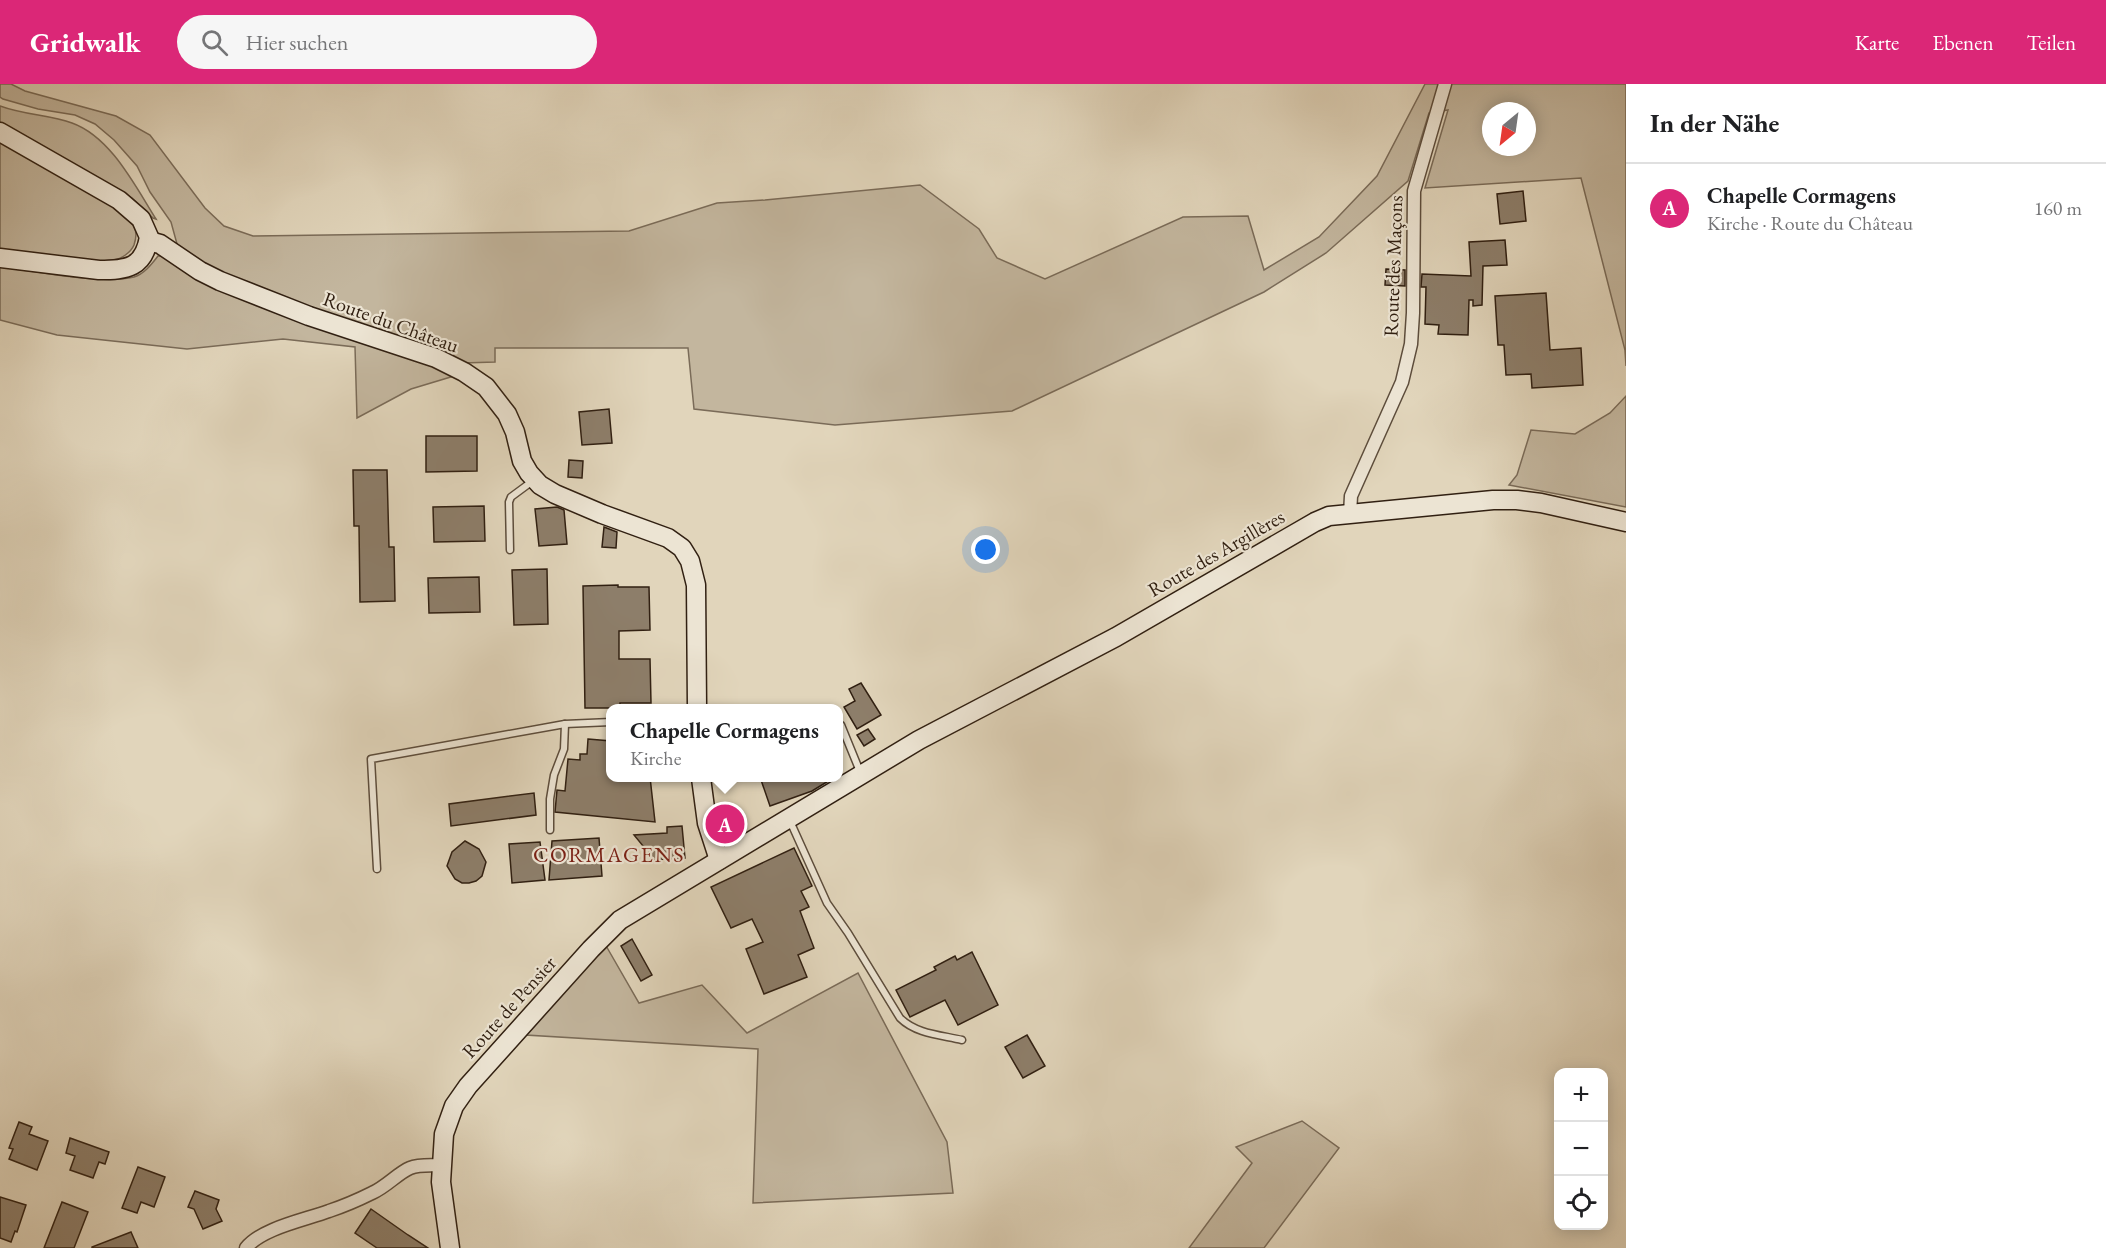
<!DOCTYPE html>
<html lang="de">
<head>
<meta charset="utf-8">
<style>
	:root { --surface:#fff; --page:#f6f6f6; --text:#202124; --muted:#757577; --line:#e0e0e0; --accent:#db2777 }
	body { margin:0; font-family:"EB Garamond",serif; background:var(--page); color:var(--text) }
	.controls { position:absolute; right:18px; bottom:18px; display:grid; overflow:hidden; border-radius:12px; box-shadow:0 3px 15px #0003 }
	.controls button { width:54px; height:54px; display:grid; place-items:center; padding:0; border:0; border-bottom:2px solid var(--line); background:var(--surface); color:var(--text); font:30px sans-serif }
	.compass { position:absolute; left:1482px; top:18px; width:54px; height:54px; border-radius:50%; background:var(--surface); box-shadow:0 3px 15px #0003; rotate:209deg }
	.you { position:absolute; left:986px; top:466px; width:21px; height:21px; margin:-15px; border:4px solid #fff; border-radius:50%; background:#1a73e8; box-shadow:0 0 0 9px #1a73e833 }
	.badge { display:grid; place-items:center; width:39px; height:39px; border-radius:50%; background:var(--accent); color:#fff; font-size:20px; font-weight:700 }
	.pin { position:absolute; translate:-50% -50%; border:3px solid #fff; box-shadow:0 2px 6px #0006 }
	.popup { position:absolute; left:606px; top:620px; width:237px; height:78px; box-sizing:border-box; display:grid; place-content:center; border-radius:12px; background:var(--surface); filter:drop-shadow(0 2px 4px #0005); font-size:20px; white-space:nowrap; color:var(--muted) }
	.popup b { font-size:22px; color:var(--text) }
	.popup::after { content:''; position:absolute; left:50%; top:100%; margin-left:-12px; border:12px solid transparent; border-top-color:var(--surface) }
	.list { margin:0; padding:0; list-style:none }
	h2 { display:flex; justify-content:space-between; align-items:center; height:78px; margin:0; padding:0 24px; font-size:26px }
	h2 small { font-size:20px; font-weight:400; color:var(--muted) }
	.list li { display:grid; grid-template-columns:39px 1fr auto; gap:18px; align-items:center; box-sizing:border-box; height:90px; padding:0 24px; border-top:2px solid var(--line) }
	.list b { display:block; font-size:22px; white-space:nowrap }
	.list p { margin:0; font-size:20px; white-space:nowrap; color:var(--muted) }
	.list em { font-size:20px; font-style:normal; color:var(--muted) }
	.icon { flex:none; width:33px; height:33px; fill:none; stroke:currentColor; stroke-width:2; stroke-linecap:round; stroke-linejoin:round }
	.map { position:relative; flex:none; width:1626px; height:1164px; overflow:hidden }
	header { display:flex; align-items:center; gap:36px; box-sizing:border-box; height:84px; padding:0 30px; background:var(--accent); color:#fff }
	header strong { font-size:28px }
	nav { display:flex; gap:33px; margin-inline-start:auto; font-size:21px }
	.search { width:420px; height:54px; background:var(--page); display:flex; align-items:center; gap:15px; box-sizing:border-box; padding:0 21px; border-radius:33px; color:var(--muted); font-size:22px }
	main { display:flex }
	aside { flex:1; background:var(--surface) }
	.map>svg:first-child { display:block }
	.green { fill:#c3b69e; stroke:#7a6b58; stroke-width:1.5; fill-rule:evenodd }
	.building { fill:#8d7e6a; stroke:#312012; stroke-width:1.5 }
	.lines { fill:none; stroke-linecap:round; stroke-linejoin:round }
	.lane-casing { stroke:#5d4d3c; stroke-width:9 }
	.street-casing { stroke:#5d4d3c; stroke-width:15 }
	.secondary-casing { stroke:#312012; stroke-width:21 }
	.lane { stroke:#ece4d3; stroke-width:6 }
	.street { stroke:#ece4d3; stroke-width:12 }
	.secondary { stroke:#ece4d3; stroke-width:18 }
	.labels { text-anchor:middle; stroke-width:4.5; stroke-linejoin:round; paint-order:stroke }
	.street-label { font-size:20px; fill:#312012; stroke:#ece4d3 }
	.quarter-label { font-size:22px; letter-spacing:1.5px; fill:#7a1f14; stroke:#ece4d3 }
</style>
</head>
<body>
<header>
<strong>Gridwalk</strong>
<div class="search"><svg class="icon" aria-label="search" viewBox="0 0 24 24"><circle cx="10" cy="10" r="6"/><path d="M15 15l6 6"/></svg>Hier suchen</div>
<nav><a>Karte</a><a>Ebenen</a><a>Teilen</a></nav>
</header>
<main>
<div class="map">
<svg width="1626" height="1164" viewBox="0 0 1626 1164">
	<rect width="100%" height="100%" fill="#e1d5bb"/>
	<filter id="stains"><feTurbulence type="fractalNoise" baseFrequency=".00333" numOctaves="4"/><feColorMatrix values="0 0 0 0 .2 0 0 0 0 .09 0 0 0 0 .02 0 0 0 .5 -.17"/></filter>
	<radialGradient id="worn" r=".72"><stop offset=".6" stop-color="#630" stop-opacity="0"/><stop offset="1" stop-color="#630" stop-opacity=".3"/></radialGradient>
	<g class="green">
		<path d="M0,0H11L25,7L116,32L150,51L205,124L224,142L253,152L629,147L717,119L765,116L920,101L979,145L997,174L1045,195L1183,133L1248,132L1264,186L1319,153L1377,92L1425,0H1626V282L1625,266L1581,94L1425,104L1448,26L1429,29L1408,97L1326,169L1264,208L1012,327L835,341L694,325L688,264H495V278L462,279C448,266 430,256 411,258L299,222L223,191L186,171L177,160L171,138L150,108L137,82L114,56L95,40L75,31L38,25L3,15L0,13ZM1491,27H1527V63H1491Z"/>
		<path d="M0,22C24,31 50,31 72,39C111,53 135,102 156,135L153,134L132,114L0,38Z"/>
		<path d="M0,57C26,72 123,121 134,143C137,148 136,155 134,161C131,168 122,175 113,176C80,180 34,169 0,165Z"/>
		<path d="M158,172H165L194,194L237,213L243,211L427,278L454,292L411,305L357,334L355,263L283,255L187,265L57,251L0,236V183C35,187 102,201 134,193C144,190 151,181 158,172Z"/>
		<path d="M1626,312V423L1509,401L1517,391L1531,346L1575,350L1610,329Z"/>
		<path d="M605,860L639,919L702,901L747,949L858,889L947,1058L953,1109L753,1119L758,965L526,951Z"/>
		<path d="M1302,1037L1339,1064L1264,1164H1189L1252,1079L1236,1063Z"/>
	</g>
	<g class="building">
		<path d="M1523,107L1526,137L1500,140L1497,110Z"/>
		<path d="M1505,156L1507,181L1483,182L1482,221L1473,222V216H1469L1468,251L1438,250L1439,241L1425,240L1426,203H1421L1422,190L1471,192L1469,158Z"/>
		<path d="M1386,185L1405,186V202L1385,201Z"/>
		<path d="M1546,209L1550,266L1581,264L1583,301L1532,304L1531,290L1506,291L1504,261H1498L1495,212Z"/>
		<path d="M609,325L612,359L582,361L579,328Z"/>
		<path d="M426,352H477V387L426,388Z"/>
		<path d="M569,376L583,377L582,394L568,393Z"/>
		<path d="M353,386H387L389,463H394L395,517L360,518L359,442H354Z"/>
		<path d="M484,422L485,457L434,458L433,423Z"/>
		<path d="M557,423L564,426L567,460L539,462L535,425Z"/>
		<path d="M604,443L617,448L616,464L602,463Z"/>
		<path d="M547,485L548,540L514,541L512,486Z"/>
		<path d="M479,493L480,528L429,529L428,494Z"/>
		<path d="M618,501V503H649L650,546L619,547V575H650L651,619H620V624H585L583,502Z"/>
		<path d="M861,599L881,631L857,645L844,623L855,617L849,605Z"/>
		<path d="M868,645L875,655L864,662L857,651Z"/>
		<path d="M588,655L611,657V693H650L655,738L555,728L557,706L565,707L568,675L580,676V670H587Z"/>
		<path d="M760,693H835L812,707L770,722Z"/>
		<path d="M534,709L536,731L451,742L449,720Z"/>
		<path d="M729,729L735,747L723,752L717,733Z"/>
		<path d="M682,742L685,774L650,776L649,765L643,762L634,751L667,749V743Z"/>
		<path d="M599,754L602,792L549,796L552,757Z"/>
		<path d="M465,757L479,765L486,778L482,792L476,797L469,799H462L455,795L447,782L452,768Z"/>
		<path d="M540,758L545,796L512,799L509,760Z"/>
		<path d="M794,764L812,802L801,807L809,823L800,827L814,864L798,871L807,893L764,910L746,865L763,858L752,835L731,844L711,803Z"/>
		<path d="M632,855L652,891L641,897L621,862Z"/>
		<path d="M972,868L998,921L958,941L945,916L910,933L896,906L936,886L934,883L955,872L957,876Z"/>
		<path d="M1027,951L1045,982L1023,994L1005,963Z"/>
		<path d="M19,1038L32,1043L29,1050L48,1057L37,1086L9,1075L13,1065L9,1064Z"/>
		<path d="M70,1054L109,1068L105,1080L99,1078L93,1094L70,1086L75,1072L66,1069Z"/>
		<path d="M138,1083L165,1093L154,1123L141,1118L137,1129L122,1124Z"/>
		<path d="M195,1107L219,1116L216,1125L222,1137L203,1145L194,1125L188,1123Z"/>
		<path d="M0,1113L26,1121L17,1148L15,1147L11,1158L0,1154Z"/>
		<path d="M62,1118L88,1128L74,1164H44Z"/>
		<path d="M371,1125L408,1151L428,1164H377L355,1149Z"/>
		<path d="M131,1148L138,1164H92V1163Z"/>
	</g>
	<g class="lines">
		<defs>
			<g id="lane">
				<path d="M510,466L509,418L511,413L534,396"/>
				<path d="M841,641L861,690"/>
				<path d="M790,737L827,819L848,849L900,934C916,950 941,951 962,956"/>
				<path d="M550,746V715L554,691L564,665L565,640"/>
				<path d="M377,785L371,675L565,640L611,638"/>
			</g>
			<g id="street">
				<path d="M1350,430L1351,412L1402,298L1411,260L1413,229L1414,107L1445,0"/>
				<path d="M246,1164C262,1144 305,1136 329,1127C344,1122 358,1116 372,1109C386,1103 398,1089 410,1084C420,1080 432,1082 442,1081"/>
			</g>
			<g id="secondary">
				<path d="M0,48L119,116L141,135L149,153C144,184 127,186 99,186L0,174"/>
				<path d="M149,157L160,160L200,187L220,197L309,232L436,274L464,288L486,303L507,330L515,348L522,377L529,389L540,401L555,410L602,430L668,454L682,464L690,477L696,501L697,624"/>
				<path d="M701,694L707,739L719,776"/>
				<path d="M450,1164L441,1098L444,1050L454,1022L468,1002L591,865L620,836L919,656L1116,553L1315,438L1329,432L1493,416H1517L1541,419L1626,438"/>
			</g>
		</defs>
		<use href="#lane" class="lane-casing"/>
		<use href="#street" class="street-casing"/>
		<use href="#secondary" class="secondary-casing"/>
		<use href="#lane" class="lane"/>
		<use href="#street" class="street"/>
		<use href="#secondary" class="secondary"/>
	</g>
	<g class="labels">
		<g class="street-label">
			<text transform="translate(1393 182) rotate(-88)" y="7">Route des Maçons</text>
			<text transform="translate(391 238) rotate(20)" y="7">Route du Château</text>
			<text transform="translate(1216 469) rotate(-30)" y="7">Route des Argillères</text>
			<text transform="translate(509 923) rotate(-48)" y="7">Route de Pensier</text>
		</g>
		<g class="quarter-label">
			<text x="609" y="778">CORMAGENS</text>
		</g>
	</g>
	<rect width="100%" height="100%" filter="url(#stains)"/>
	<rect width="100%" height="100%" fill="url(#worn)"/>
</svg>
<div class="controls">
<button>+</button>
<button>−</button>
<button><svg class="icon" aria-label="locate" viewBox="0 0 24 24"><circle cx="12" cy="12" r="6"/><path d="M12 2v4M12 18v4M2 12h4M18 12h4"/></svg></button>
</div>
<svg class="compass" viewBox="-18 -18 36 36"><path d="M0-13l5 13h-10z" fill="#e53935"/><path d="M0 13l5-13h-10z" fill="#757577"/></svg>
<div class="you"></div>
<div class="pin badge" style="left:725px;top:740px">A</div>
<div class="popup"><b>Chapelle Cormagens</b>Kirche</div>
</div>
<aside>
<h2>In der Nähe<small></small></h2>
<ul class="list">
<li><span class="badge">A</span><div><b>Chapelle Cormagens</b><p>Kirche · Route du Château</p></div><em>160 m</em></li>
</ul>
</aside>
</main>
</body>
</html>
